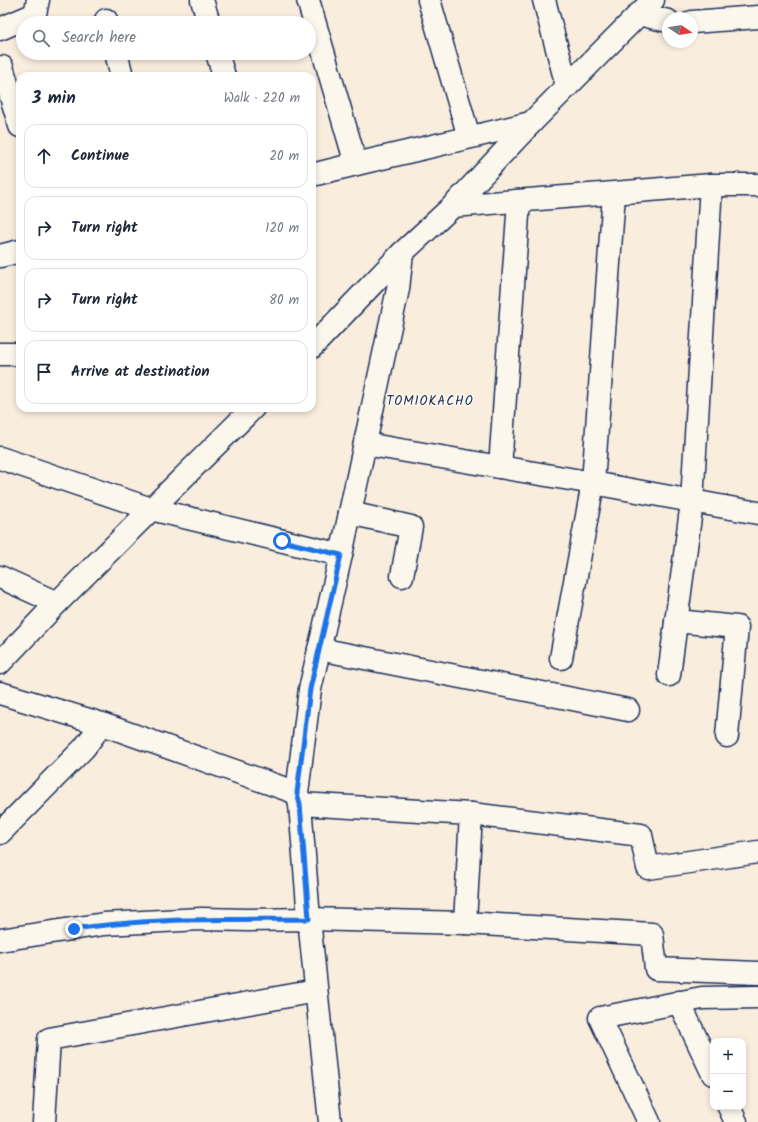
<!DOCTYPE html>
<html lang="en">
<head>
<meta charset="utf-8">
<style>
	:root { --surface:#fff; --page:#f2f2f3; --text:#1f2937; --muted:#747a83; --line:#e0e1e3 }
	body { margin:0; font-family:Kalam,sans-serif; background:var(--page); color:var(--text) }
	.controls { position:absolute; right:12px; bottom:12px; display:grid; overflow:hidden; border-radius:8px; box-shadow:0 2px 6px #0003 }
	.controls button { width:36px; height:36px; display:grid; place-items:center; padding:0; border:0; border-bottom:1px solid var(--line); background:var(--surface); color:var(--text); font:20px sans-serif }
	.compass { position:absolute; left:662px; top:12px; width:36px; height:36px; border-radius:50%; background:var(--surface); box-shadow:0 2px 6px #0003; rotate:102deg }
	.stop { position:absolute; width:12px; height:12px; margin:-9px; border:3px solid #1a73e8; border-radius:50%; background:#fff }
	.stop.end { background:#1a73e8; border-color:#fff; box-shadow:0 1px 4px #0008 }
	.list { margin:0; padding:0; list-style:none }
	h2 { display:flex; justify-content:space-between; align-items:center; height:52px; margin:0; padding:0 16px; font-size:17px }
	h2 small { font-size:13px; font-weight:400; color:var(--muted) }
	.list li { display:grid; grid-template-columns:26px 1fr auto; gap:12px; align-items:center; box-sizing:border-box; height:64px; margin:0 8px 8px; padding:0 8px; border:1px solid var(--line); border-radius:12px }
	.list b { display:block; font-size:15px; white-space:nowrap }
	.list em { font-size:13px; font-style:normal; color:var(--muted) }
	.icon { flex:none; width:22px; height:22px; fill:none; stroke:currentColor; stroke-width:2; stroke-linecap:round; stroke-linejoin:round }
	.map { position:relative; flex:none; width:758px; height:1122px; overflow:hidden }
	.search { position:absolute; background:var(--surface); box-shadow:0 2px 6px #0003; left:16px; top:16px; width:300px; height:44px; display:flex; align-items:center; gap:10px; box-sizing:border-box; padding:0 14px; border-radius:22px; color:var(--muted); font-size:15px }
	.panel { position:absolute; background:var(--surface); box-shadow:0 2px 6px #0003; left:16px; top:72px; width:300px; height:340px; border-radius:12px }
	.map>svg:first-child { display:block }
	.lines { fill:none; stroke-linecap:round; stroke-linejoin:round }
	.minor-casing { stroke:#1b2f5e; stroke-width:25 }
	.minor { stroke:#fbf7ec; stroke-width:22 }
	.route { stroke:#1a73e8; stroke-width:5 }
	.labels { text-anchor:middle; stroke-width:3.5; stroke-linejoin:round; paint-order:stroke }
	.neighbourhood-label { font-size:13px; letter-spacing:1px; fill:#1b2f5e; stroke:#fbf7ec }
</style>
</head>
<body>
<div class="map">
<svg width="758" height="1122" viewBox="0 0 758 1122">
	<rect width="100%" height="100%" fill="#f9eddd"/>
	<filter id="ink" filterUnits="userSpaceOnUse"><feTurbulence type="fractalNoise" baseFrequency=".025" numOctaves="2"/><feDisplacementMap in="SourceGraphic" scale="8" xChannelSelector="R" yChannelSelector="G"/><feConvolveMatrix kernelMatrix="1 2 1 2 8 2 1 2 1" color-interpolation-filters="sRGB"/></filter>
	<g filter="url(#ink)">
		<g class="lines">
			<defs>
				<g id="minor">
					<path d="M202,0L209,23"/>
					<path d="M308,0L356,164"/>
					<path d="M429,0L469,137"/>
					<path d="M544,0L567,86"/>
					<path d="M639,14L668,21"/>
					<path d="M106,20L107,23"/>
					<path d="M692,22L758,17"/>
					<path d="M0,29L35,14L38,0"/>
					<path d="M116,53L122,76"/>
					<path d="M217,53L224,76"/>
					<path d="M2,67L20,126"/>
					<path d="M312,175L356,164L531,123"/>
					<path d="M453,206L711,185H758"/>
					<path d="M0,256L20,251"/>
					<path d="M312,347L402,253L453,206L531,123L653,0"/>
					<path d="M0,354H20"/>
					<path d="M365,444L593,483L758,513"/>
					<path d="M0,458L151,509L341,555"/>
					<path d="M500,467L519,201"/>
					<path d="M350,513L411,527L402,576"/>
					<path d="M0,577L57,603"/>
					<path d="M676,621L737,627L727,736"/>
					<path d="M319,649L628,710"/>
					<path d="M561,658L593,483L614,194"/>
					<path d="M0,663L57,603L253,408"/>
					<path d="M669,675L692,502L711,185"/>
					<path d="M0,693L102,724L297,793"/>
					<path d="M300,804L471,814L465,923"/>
					<path d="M471,814L641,835L648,868L758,852"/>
					<path d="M0,833L84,748L102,724"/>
					<path d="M0,940L104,924L201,919L248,920L309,919L465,923L652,934L656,969L758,973"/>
					<path d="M679,1002L713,1074"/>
					<path d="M729,1107L736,1122"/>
					<path d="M44,1122L49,1039L316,991"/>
					<path d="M330,1122L309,919L300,804L297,793L310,689L341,555L398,289L402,253"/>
					<path d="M649,1122L600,1018L702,998L758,997"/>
				</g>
			</defs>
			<use href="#minor" class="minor-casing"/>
			<use href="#minor" class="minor"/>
		</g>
	</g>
	<g class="lines" filter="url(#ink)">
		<path class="route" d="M74,929C152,917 230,920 309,919L300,804L297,793L310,689L341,555L282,541"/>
	</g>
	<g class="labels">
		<g class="neighbourhood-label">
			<text x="430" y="405">TOMIOKACHO</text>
		</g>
	</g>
</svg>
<div class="controls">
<button>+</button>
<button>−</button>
</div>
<svg class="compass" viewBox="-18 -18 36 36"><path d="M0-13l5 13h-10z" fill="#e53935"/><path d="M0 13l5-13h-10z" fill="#747a83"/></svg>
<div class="stop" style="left:282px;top:541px"></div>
<div class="stop end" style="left:74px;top:929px"></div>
<div class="search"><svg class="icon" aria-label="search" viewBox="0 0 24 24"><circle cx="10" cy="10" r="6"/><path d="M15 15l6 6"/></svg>Search here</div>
<section class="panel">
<h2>3 min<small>Walk · 220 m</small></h2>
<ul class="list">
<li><svg class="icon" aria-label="ahead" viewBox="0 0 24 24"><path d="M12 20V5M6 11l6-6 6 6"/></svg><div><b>Continue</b></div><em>20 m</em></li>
<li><svg class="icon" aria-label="right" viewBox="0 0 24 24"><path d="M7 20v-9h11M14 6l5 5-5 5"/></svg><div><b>Turn right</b></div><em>120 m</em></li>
<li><svg class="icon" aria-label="right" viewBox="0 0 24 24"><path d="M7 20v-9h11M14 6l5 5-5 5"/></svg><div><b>Turn right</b></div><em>80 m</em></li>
<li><svg class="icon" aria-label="arrive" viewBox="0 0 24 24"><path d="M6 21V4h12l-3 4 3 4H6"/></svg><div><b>Arrive at destination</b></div></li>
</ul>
</section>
</div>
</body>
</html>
